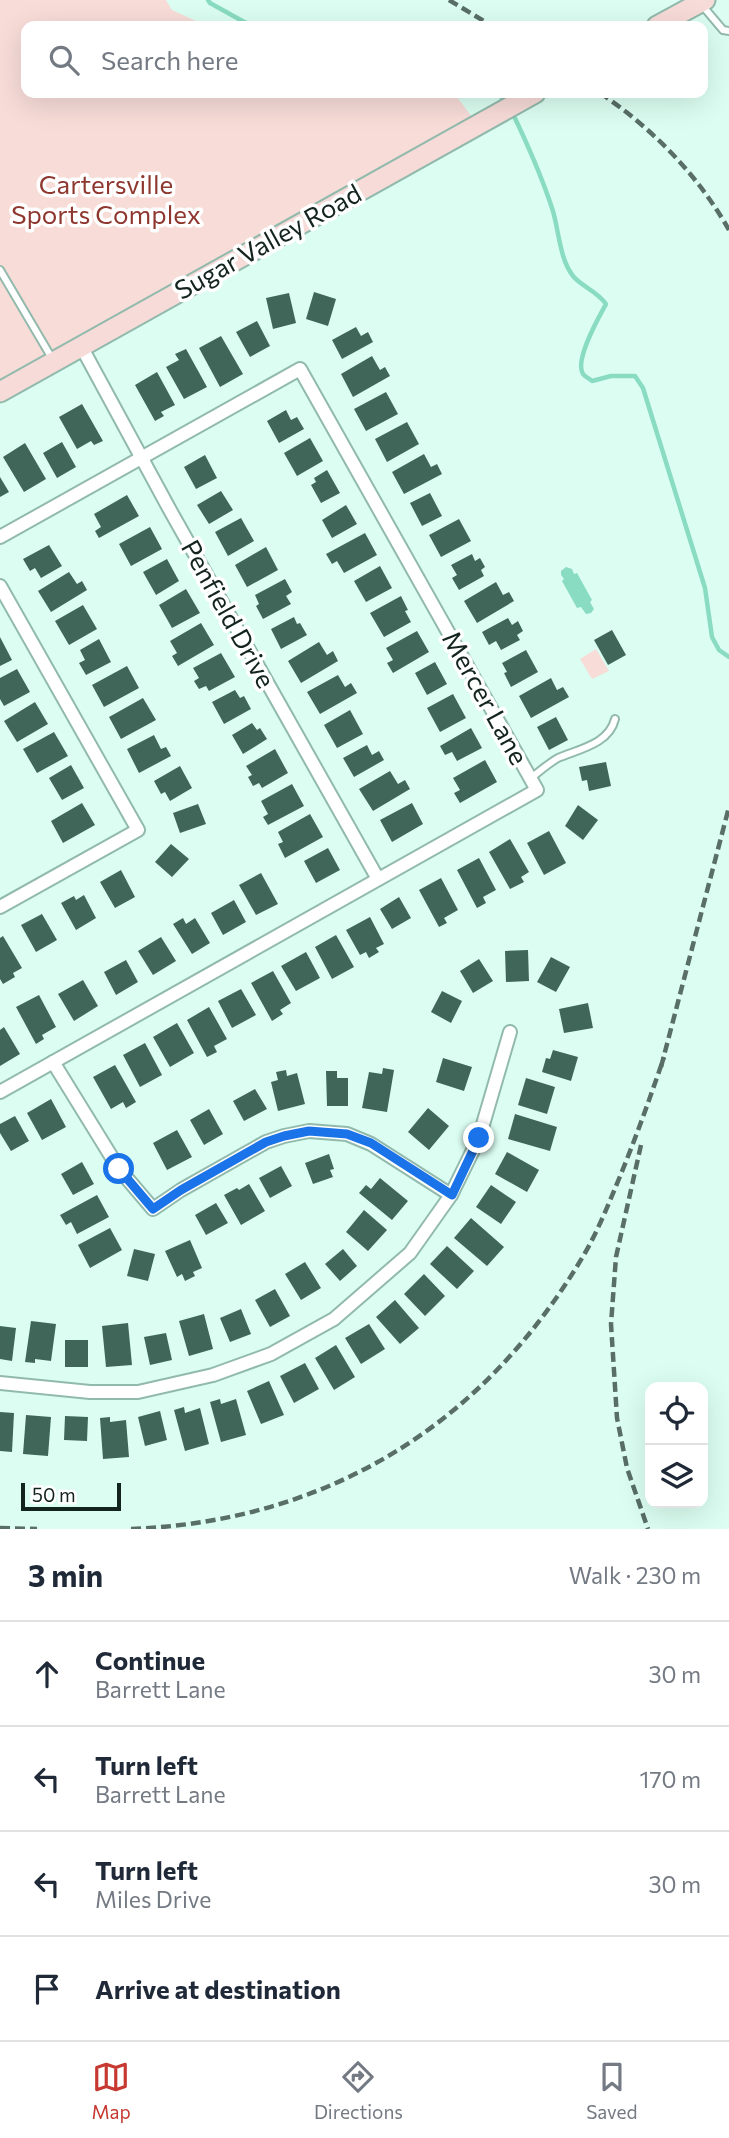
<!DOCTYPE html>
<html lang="en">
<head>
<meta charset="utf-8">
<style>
	:root { --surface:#fff; --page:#f6f6f7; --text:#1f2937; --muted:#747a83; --line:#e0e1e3; --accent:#c63830 }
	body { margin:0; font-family:Commissioner,sans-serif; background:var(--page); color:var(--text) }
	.controls { position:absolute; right:21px; bottom:21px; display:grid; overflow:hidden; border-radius:14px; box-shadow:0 7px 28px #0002 }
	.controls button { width:63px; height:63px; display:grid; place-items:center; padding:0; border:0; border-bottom:2px solid var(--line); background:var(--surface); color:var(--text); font:35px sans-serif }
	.scale { position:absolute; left:21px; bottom:18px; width:100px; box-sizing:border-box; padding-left:7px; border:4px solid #13231e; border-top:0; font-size:19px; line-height:24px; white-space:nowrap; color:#13231e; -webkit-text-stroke:5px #fff; paint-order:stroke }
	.stop { position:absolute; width:21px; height:21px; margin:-16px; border:5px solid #1a73e8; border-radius:50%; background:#fff }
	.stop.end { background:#1a73e8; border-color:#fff; box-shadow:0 2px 7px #0008 }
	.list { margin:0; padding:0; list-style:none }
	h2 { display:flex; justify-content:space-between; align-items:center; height:91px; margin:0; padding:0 28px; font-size:30px }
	h2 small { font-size:23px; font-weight:400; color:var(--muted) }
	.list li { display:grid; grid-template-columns:46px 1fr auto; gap:21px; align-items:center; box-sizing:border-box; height:105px; padding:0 28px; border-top:2px solid var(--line) }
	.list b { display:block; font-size:26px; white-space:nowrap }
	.list p { margin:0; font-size:23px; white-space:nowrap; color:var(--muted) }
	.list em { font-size:23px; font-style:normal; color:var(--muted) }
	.icon { flex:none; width:38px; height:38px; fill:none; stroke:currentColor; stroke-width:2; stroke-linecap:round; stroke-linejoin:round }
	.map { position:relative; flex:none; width:729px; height:1529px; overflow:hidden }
	.search { position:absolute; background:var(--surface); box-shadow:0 7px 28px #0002; left:21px; right:21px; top:21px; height:77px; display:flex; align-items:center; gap:18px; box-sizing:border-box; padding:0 24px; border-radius:14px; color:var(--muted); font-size:26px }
	.sheet { height:511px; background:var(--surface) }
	nav { display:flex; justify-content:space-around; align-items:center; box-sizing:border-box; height:98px; border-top:2px solid var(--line); background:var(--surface); font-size:19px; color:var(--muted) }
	nav a { display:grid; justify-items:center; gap:4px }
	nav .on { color:var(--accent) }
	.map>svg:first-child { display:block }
	.green { fill:#f7dcd8 }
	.water { fill:#89dcc1 }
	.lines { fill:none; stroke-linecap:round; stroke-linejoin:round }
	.stream { stroke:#89dcc1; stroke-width:4.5 }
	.building { fill:#40665a }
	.lane-casing { stroke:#91baac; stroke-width:10 }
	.street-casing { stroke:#91baac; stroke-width:16 }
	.secondary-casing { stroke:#91baac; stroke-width:23 }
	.lane { stroke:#fff; stroke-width:6 }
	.street { stroke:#fff; stroke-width:12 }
	.secondary { stroke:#f7dbd8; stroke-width:19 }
	.rail { stroke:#586e67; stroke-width:4.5; stroke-dasharray:10 5; stroke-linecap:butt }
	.route { stroke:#1a73e8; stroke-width:9 }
	.labels { text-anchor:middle; stroke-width:7; stroke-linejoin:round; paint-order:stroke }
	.park-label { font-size:26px; fill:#8e372f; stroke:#fff }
	.street-label { font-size:26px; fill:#13231e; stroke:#fff }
</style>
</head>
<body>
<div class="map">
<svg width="729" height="1529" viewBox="0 0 729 1529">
	<rect width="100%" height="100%" fill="#dcfef2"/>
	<g class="green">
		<path d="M0,0H166L172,10L207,26H26V93H454L472,117L0,380Z"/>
		<path d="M596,649L609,671L592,679L580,659Z"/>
	</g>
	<path class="water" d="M566,567L572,569L574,574L577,573L592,600L590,602L594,609L591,613L586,614L581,607L577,608L562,581L564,579L561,575V571Z"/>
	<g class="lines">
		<g class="stream">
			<path d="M208,0L210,3L246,23L255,26"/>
			<path d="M496,93L506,101"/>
			<path d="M512,112C527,143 541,175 552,208C559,229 559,258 573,276C582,287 596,290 606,304C599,317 574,360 583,374C585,377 589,378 592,381L611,376H635L643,388L705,588L712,637L719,650L729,657"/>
		</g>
	</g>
	<g class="building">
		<path d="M314,292L336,299L328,326L306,319Z"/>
		<path d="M289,293L296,323L273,329L266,298Z"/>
		<path d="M257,321L270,346L250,357L236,332Z"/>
		<path d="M356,327L361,336L368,332L373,342L342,359L332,340Z"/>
		<path d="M221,336L243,374L220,387L199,348Z"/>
		<path d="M186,349L207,387L184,399L166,367L179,360L175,354Z"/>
		<path d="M372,356L380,370L385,367L390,376L353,397L341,374Z"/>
		<path d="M157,372L175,405L161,412L164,416L155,421L135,385Z"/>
		<path d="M386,392L398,414L366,431L354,409Z"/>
		<path d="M82,404L103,441L94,445L91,441L77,449L59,417Z"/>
		<path d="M286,410L291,420L297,417L304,429L279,443L267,421Z"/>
		<path d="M407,422L419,444L387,462L375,439Z"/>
		<path d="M310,438L323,461L297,476L284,453Z"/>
		<path d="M62,442L76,467L57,478L43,453Z"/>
		<path d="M25,443L46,479L24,492L3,457Z"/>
		<path d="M424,454L431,467L437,464L442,474L404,494L392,472Z"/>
		<path d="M205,455L217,478L196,489L184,467Z"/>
		<path d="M327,470L340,493L321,503L311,485L316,482L314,478Z"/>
		<path d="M0,477L9,492L0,497Z"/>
		<path d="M221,491L233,510L209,524L197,505Z"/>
		<path d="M430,493L442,516L422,526L410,503Z"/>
		<path d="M127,495L139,516L99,538L95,531L101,527L94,514Z"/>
		<path d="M346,505L357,524L332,538L322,520Z"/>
		<path d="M241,518L254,541L228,556L215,532Z"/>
		<path d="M459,519L471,541L441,557L429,535Z"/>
		<path d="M150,527L162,549L131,566L119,544Z"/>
		<path d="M365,533L377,555L344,573L337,561L332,564L326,554Z"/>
		<path d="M49,545L62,566L41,578L35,568L30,571L23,559Z"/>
		<path d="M266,547L278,570L247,587L235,565Z"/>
		<path d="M472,554L475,561L480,558L485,567L481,570L484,576L459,590L452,578L457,575L451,565Z"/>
		<path d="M167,559L179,581L156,595L143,572Z"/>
		<path d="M380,566L392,588L366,602L354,581Z"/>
		<path d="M69,572L77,584L82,581L87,590L51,612L38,591Z"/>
		<path d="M285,579L292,592L286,596L291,604L263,619L256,606L259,604L255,595Z"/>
		<path d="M496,582L503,595L509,592L514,601L477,623L464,601Z"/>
		<path d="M186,589L200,613L172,628L159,605Z"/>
		<path d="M401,596L408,610L405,611L411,622L384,637L370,613Z"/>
		<path d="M83,605L97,629L69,645L55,621Z"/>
		<path d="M294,617L297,624L300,623L307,635L281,649L271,629Z"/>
		<path d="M508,618L512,625L518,621L523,631L517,635L520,640L501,650L496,641L489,645L482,632Z"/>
		<path d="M201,623L214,645L178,666L172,656L177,653L170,641Z"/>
		<path d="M612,630L626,655L608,665L594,640Z"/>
		<path d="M417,631L429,652L393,673L387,663L393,660L386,648Z"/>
		<path d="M0,637L12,660L0,666Z"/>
		<path d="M99,639L111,662L86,675L79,663L85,660L80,650Z"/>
		<path d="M319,642L327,655L333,651L338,661L301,683L288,661Z"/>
		<path d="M526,650L538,672L511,687L504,673L507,672L502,663Z"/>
		<path d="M221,653L235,677L209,691L206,686L199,689L194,681L199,678L193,668Z"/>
		<path d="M435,662L447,684L427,695L415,673Z"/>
		<path d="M127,666L139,688L104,707L92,685Z"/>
		<path d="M17,669L30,692L4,706L0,699V678Z"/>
		<path d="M338,675L345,687L351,683L357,693L320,714L307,692Z"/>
		<path d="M551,678L557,690L563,687L569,697L531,718L519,696Z"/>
		<path d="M235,690L240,698L244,696L251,709L224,724L212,702Z"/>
		<path d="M453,694L466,718L440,732L427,708Z"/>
		<path d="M143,698L156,720L121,739L109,717Z"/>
		<path d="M35,702L48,724L17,742L4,721Z"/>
		<path d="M350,710L363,734L337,748L324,725Z"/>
		<path d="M556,717L568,740L549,750L537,727Z"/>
		<path d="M252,723L257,730L260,728L267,739L243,754L232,735Z"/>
		<path d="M471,728L482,748L457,761L452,752L445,755L440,746Z"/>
		<path d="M54,732L68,756L37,773L23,749Z"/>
		<path d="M154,735L161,749L166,747L171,756L139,773L127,749Z"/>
		<path d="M367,745L372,755L379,751L384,760L354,777L343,758Z"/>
		<path d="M275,749L288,773L262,788L259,783L253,786L248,777L252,775L246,766Z"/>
		<path d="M485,760L497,782L460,803L454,793L460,790L453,778Z"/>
		<path d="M606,762L611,786L589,791L587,780L582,781L579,767Z"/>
		<path d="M71,765L84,788L62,800L49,778Z"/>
		<path d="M180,766L192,788L170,801L165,792L161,794L154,781Z"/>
		<path d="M390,771L398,784L405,780L410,789L373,811L359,789Z"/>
		<path d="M292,784L304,806L268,825L263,817L268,814L261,801Z"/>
		<path d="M82,803L95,825L63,843L51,821Z"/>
		<path d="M412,803L423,824L392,842L380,820Z"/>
		<path d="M198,804L206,824L180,833L173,813Z"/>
		<path d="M578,805L598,820L583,840L565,826Z"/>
		<path d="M310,814L323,837L285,858L278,844L283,842L278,832Z"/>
		<path d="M549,831L566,863L544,875L527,843Z"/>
		<path d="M510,839L529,872L521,877L524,882L510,889L489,852Z"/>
		<path d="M171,844L189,859L172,877L155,862Z"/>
		<path d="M328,848L340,870L316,883L304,861Z"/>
		<path d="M479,858L496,890L483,897L486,903L477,908L457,870Z"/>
		<path d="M121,870L135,897L115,908L100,882Z"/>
		<path d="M261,873L278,904L256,915L239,885Z"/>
		<path d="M441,878L458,910L444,918L447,923L439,927L419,890Z"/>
		<path d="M84,895L96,918L76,930L61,903L74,896L76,900Z"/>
		<path d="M399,897L411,918L392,929L380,909Z"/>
		<path d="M234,900L246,922L223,935L211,913Z"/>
		<path d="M42,914L57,940L36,952L21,925Z"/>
		<path d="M370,917L384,944L376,948L379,952L369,958L366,952L360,955L346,930Z"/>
		<path d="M183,918L186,924L195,918L210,943L192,954L173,924Z"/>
		<path d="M336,935L354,967L332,979L315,947Z"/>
		<path d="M3,936L22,968L13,973L15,977L3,984L0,979V938Z"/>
		<path d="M161,937L176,961L153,975L138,951Z"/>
		<path d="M528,950L529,981L506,982L505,951Z"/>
		<path d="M306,952L320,978L296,991L281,966Z"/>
		<path d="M551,957L570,967L556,992L537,982Z"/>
		<path d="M479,959L493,981L473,993L460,971Z"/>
		<path d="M126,960L138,982L116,995L104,972Z"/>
		<path d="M273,971L291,1003L280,1010L283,1014L272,1021L251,983Z"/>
		<path d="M83,980L98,1006L74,1021L58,994Z"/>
		<path d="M241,989L256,1015L232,1028L218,1001Z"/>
		<path d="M442,991L462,1001L451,1023L431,1012Z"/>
		<path d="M39,995L56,1027L42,1035L44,1039L36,1044L16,1007Z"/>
		<path d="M588,1003L593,1028L564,1033L559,1009Z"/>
		<path d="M209,1007L227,1039L214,1046L217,1052L207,1057L187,1020Z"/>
		<path d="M177,1023L194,1053L170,1067L153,1037Z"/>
		<path d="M4,1027L20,1054L0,1066V1030Z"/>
		<path d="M145,1043L162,1075L140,1087L123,1055Z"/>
		<path d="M553,1050L578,1057L571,1081L542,1072L546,1058L550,1059Z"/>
		<path d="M443,1058L472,1067L464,1091L436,1082Z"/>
		<path d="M115,1065L136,1102L126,1108L123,1102L111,1109L93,1077Z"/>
		<path d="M383,1068L394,1070L387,1112L362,1108L369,1072L382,1074Z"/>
		<path d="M286,1070L287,1076L297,1073L305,1104L278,1111L271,1082L278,1080L276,1072Z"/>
		<path d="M326,1071H337V1078H348V1106H327Z"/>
		<path d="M526,1078L555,1087L547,1114L518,1105Z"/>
		<path d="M255,1089L267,1109L244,1121L233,1101Z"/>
		<path d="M51,1099L66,1127L42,1140L27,1113Z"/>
		<path d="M428,1108L449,1126L429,1150L408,1132Z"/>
		<path d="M209,1109L223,1134L204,1145L190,1120Z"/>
		<path d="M515,1114L557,1127L550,1151L508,1139Z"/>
		<path d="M15,1116L29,1141L11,1151L0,1133V1124Z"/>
		<path d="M177,1130L192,1157L167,1170L153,1143Z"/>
		<path d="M507,1152L539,1170L527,1192L495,1174Z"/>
		<path d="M329,1154L334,1169L330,1170L333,1177L313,1184L305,1163Z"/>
		<path d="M82,1162L94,1184L73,1195L61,1174Z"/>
		<path d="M281,1166L292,1186L270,1198L259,1178Z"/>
		<path d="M380,1178L408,1201L392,1220L359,1193L366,1185L371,1189Z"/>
		<path d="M249,1184L265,1211L241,1225L224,1195L237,1188L239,1190Z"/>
		<path d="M491,1185L516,1202L501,1224L476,1207Z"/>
		<path d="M97,1195L109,1217L77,1234L71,1222L66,1225L60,1215Z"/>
		<path d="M216,1203L228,1223L206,1235L195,1215Z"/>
		<path d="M364,1210L387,1230L368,1251L346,1232Z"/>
		<path d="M471,1218L504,1247L487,1266L454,1238Z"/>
		<path d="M110,1228L122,1250L90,1268L78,1245Z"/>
		<path d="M190,1240L202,1268L193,1272L195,1276L185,1281L182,1274L177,1277L165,1251Z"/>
		<path d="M447,1246L474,1271L457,1289L430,1264Z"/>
		<path d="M134,1249L155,1254L148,1281L127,1276Z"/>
		<path d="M343,1249L357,1266L340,1281L325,1264Z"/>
		<path d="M305,1262L321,1288L301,1300L285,1274Z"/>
		<path d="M424,1274L445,1296L425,1316L404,1294Z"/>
		<path d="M275,1289L290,1316L270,1327L255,1300Z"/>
		<path d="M395,1300L419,1328L400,1344L376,1317Z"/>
		<path d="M241,1309L251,1334L230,1342L220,1318Z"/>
		<path d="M204,1314L213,1349L189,1356L179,1321Z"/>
		<path d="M31,1321L56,1324L51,1361L35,1359V1363L25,1362Z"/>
		<path d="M128,1323L132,1365L106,1367L102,1326Z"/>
		<path d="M369,1324L385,1349L361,1364L345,1338Z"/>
		<path d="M0,1326L16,1328L12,1361L0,1359Z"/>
		<path d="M166,1333L172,1360L150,1365L144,1337Z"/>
		<rect x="65" y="1340" width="23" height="27"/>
		<path d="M336,1345L355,1377L334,1390L315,1358Z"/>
		<path d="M305,1363L319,1389L294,1403L280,1376Z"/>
		<path d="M269,1381L284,1415L261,1424L247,1391Z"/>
		<path d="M220,1399L221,1404L236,1399L246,1435L221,1442L210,1402Z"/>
		<path d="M184,1407L185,1413L200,1408L209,1444L185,1451L174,1410Z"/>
		<path d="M160,1411L167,1440L145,1446L138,1417Z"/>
		<path d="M0,1412L14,1413L12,1452L0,1451Z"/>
		<path d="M26,1415L51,1417L48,1456L23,1454Z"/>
		<path d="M65,1416L88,1417L87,1441L64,1440Z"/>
		<path d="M110,1417V1422L126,1420L129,1457L103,1459L100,1418Z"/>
	</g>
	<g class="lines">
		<defs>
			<g id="lane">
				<path d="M701,4L723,30L729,31"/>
				<path d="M0,270L53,360"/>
				<path d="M531,778C540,771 549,763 558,758C579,749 609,744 615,719"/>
			</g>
			<g id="street">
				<path d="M81,346L171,512L378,879"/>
				<path d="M0,537L300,369L537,790L0,1092"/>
				<path d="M0,586L138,830L0,907"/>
				<path d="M53,1062L119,1169L153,1209L181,1190L266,1142L284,1136L309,1131L347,1134L371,1144L451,1195"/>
				<path d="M0,1383L90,1392H138L213,1375L271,1354L334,1319L410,1253L451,1195L479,1138L510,1032"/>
			</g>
			<g id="secondary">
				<path d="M657,26L705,0"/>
				<path d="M0,392L535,93"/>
			</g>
		</defs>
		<use href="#lane" class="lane-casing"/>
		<use href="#street" class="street-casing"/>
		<use href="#secondary" class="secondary-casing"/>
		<use href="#lane" class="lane"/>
		<use href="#street" class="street"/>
		<use href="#secondary" class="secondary"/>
		<g class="rail">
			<path d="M449,0L492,26"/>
			<path d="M600,93C652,128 698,175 729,230"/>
			<path d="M661,1067L729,807"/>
			<path d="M641,1145L616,1257L611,1324L617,1418L627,1468L648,1529"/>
			<path d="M0,1528L37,1529"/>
			<path d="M131,1529C329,1521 485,1424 585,1253C597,1232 607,1208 616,1186C634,1143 649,1101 664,1057"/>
		</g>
	</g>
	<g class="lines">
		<path class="route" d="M119,1169L153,1209L181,1190L266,1142L284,1136L309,1131L347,1134L371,1143L452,1195L479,1138"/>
	</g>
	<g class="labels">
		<g class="park-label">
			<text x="106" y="194">Cartersville<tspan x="106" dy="30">Sports Complex</tspan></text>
		</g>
		<g class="street-label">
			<text transform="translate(268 242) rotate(-29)" y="9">Sugar Valley Road</text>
			<text transform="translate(228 614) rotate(61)" y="9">Penfield Drive</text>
			<text transform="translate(485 698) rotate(61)" y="9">Mercer Lane</text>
		</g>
	</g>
</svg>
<div class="controls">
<button><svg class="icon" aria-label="locate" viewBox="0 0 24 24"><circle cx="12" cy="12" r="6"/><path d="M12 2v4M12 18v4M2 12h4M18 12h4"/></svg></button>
<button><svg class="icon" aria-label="layers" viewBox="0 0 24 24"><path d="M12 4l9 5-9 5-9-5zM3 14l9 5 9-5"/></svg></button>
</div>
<div class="scale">50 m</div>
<div class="stop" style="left:119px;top:1169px"></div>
<div class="stop end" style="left:479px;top:1138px"></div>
<div class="search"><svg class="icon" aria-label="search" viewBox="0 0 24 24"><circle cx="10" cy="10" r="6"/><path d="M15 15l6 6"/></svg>Search here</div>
</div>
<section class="sheet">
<h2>3 min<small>Walk · 230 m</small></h2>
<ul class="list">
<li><svg class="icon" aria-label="ahead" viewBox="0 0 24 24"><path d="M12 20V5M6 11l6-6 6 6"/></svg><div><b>Continue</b><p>Barrett Lane</p></div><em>30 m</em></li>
<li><svg class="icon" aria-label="left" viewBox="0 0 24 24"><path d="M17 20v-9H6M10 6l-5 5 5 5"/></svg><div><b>Turn left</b><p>Barrett Lane</p></div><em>170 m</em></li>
<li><svg class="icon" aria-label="left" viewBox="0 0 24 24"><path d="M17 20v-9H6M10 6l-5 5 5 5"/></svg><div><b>Turn left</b><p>Miles Drive</p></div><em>30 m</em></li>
<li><svg class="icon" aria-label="arrive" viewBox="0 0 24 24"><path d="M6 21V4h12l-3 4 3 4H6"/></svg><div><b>Arrive at destination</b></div></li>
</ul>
</section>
<nav>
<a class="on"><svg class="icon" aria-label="map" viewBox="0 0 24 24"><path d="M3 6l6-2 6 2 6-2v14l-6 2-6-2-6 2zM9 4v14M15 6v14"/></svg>Map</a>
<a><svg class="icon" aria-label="directions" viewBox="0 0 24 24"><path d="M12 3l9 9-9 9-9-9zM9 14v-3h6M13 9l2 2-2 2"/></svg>Directions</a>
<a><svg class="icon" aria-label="saved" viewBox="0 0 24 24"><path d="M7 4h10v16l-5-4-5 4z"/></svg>Saved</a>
</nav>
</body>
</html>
